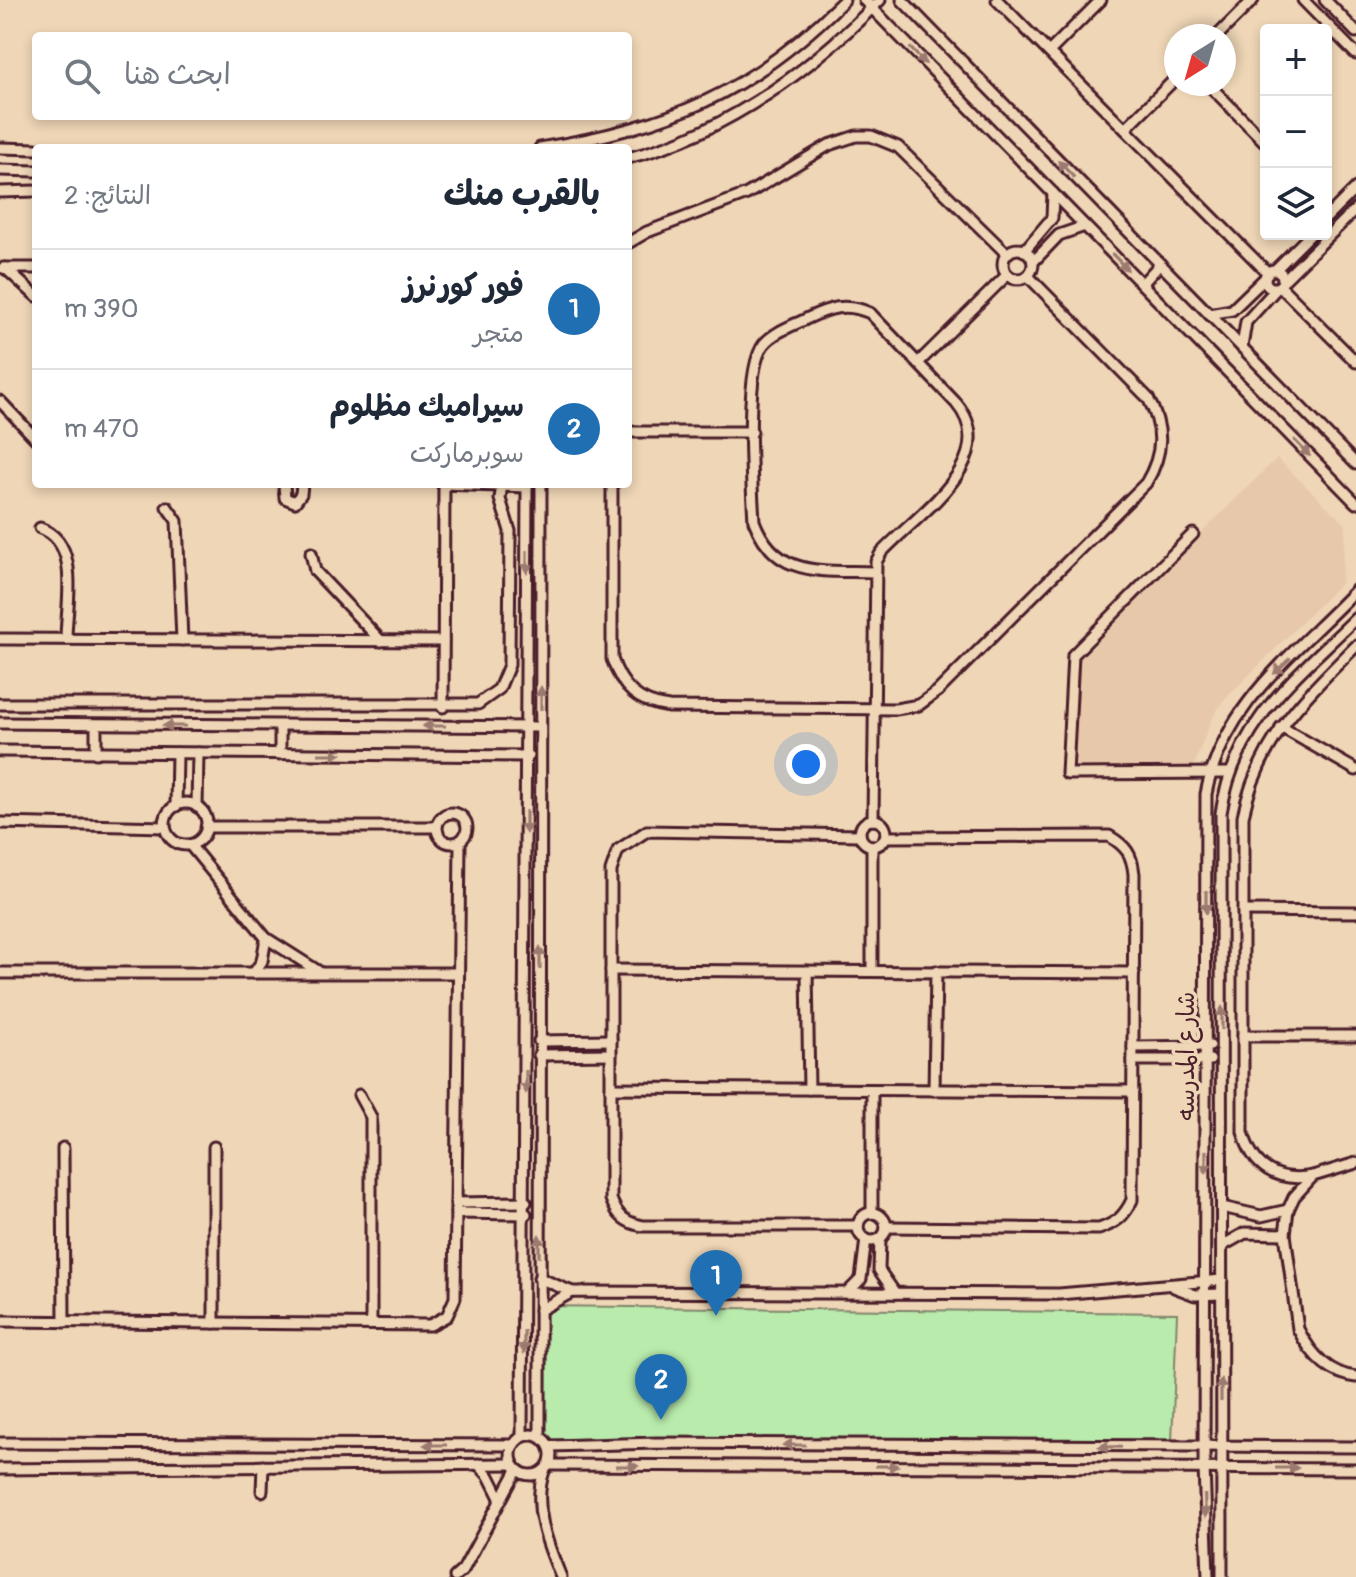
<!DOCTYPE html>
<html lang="ar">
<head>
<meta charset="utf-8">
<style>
	:root { --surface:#fff; --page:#f2f2f3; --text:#1f2937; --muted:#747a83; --line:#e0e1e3; --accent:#1f6fb2 }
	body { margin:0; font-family:Pangolin,"Playpen Sans Arabic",sans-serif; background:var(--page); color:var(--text); direction:rtl }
	.controls { position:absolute; right:24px; top:24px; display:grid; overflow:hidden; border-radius:8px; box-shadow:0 4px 12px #0003 }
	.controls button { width:72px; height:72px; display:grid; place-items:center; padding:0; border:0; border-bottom:2px solid var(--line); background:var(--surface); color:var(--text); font:40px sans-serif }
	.compass { position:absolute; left:1164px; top:24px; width:72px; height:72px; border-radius:50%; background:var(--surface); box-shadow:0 4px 12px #0003; rotate:217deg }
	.you { position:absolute; left:806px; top:764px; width:28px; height:28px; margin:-20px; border:6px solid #fff; border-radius:50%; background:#1a73e8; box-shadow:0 0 0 12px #1a73e833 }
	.badge { display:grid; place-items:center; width:52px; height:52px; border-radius:50%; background:var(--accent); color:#fff; font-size:26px; font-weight:700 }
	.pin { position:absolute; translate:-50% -66px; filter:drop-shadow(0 2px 4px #0008) }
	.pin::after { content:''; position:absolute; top:42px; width:28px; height:24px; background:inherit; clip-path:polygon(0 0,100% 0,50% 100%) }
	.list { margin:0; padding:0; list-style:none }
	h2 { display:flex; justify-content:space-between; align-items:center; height:104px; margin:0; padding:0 32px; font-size:34px }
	h2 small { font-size:26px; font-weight:400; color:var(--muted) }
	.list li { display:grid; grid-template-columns:52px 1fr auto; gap:24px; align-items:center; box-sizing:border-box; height:120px; padding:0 32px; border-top:2px solid var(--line) }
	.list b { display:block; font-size:30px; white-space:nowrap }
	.list p { margin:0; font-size:26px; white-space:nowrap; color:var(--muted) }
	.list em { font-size:26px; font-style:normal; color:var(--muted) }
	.icon { flex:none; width:44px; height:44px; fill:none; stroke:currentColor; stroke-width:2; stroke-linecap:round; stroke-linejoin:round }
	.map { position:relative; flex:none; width:1356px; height:1577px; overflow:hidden; direction:ltr }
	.search { position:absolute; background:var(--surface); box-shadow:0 4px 12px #0003; left:32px; top:32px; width:600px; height:88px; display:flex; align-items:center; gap:20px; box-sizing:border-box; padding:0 28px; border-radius:8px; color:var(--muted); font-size:30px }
	.panel { position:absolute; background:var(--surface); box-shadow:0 4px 12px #0003; left:32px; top:144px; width:600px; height:344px; border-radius:8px; direction:rtl }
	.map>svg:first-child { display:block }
	.built { fill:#e8c8aa }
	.green { fill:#b8ebac; stroke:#81856c; stroke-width:2 }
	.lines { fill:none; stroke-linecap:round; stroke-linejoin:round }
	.minor-casing { stroke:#4a1f2b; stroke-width:15 }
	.minor { stroke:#eed6b6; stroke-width:9 }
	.oneway { fill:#9c7a70 }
	.labels { text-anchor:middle; stroke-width:7; stroke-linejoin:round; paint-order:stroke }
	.street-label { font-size:24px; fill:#4a1f2b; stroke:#eed6b6 }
</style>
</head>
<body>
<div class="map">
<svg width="1356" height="1577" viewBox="0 0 1356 1577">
	<rect width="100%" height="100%" fill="#eed6b6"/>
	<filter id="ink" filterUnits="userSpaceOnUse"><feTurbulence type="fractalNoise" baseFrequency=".0125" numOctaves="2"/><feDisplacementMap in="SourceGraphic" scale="16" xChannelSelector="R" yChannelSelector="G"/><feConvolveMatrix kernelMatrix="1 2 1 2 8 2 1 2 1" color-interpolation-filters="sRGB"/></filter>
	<g filter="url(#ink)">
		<path class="built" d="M1277,458L1346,525L1341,583L1222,702L1210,723L1192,771L1074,769L1076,658Z"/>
		<path class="green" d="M535,1306L1177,1313L1172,1442L536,1440Z"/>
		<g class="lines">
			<defs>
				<g id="minor">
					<path d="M864,0L1356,503"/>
					<path d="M902,0L1356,464"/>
					<path d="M997,0L1268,273"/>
					<path d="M1303,0L1356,54"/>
					<path d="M1325,0L1356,32"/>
					<path d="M1217,36L1253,0"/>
					<path d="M1049,52L1101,0"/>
					<path d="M1208,84L1266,143"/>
					<path d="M1125,129L1176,78"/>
					<path d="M0,148L36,149"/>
					<path d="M540,148C667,128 752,93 844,0"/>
					<path d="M628,158C726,133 810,71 880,0"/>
					<path d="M0,170L36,171"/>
					<path d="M0,192L36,191"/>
					<path d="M1326,218L1356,188"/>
					<path d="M628,243L647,232L747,194L829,145L856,136H871L898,147L1007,254"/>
					<circle cx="1018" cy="264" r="15"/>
					<path d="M1024,251L1052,218L1053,193"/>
					<path d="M1033,262L1059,235L1085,226"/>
					<path d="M3,268H36"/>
					<path d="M5,268L36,296"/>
					<circle cx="1274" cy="279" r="9"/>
					<path d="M1275,270L1311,234"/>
					<path d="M1283,281L1356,209"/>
					<path d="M1142,284L1160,264"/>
					<path d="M1280,286L1356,362"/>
					<path d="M1209,314L1232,310L1265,278"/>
					<path d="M1242,347L1246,322L1277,288"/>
					<path d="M919,362L1007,275"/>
					<path d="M0,401L36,439"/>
					<path d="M629,432H752"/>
					<path d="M284,484L285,498L295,502L301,494L302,484"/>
					<path d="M442,484L527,487"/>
					<path d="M612,484V659C622,688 638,703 669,707L896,709L919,705L938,691L1146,483C1164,453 1164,428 1148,398L1028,276"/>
					<path d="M167,507L177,521L182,640"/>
					<path d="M40,528C82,543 66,604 66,639"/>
					<path d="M1193,534L1073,655L1067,774L1229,773"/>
					<path d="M311,553L315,571L381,641"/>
					<path d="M0,639L443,641"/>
					<path d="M0,704H478L499,689L509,665L510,531L500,499L502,484"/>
					<path d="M443,707L444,484"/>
					<path d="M0,723L540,727"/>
					<path d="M96,725V753"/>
					<path d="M1281,727L1356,770"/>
					<path d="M0,751L529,756"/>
					<path d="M280,754V726"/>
					<circle cx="186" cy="824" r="21"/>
					<path d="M176,806L177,753"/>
					<path d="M197,807L198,753"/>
					<circle cx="452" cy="828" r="15"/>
					<path d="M873,820L876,562L881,553C917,514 1004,460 956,403L870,313C845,302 829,308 806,319C792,326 774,332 764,344C743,370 752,484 754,521C776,579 822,570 874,572"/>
					<circle cx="873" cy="833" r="13"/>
					<path d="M0,823L165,827"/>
					<path d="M206,827H436"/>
					<path d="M885,837L1109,836C1126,846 1132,854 1134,874L1132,1200C1124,1217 1116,1223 1099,1229L886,1227"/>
					<path d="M190,845L266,938L318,971"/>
					<path d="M1243,911L1356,912"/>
					<path d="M611,970L1134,973"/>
					<path d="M807,971L809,1089"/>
					<path d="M872,971V846"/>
					<path d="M0,973H457"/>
					<path d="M254,973L262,961L266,938"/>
					<path d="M1243,1036H1356"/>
					<path d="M539,1041L611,1040"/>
					<path d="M1133,1047L1210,1046"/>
					<path d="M539,1055L611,1054"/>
					<path d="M1133,1060H1210"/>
					<path d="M611,1088L1133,1091"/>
					<path d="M872,1090V1213"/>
					<path d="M934,1090L936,971"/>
					<path d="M359,1095L371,1117V1324"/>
					<path d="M63,1148L64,1322"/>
					<path d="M1356,1163L1313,1176L1294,1197L1288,1210L1285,1234L1298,1329C1310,1353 1328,1374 1356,1377"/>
					<path d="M1313,1176C1277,1183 1252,1167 1243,1132V816C1259,740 1303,699 1356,646"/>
					<path d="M456,1203L526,1202"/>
					<path d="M1222,1207L1261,1216L1288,1210"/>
					<circle cx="872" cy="1227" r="14"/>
					<path d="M456,1213L526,1214"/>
					<path d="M858,1226H643C626,1223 617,1216 611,1199V871L618,850L647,831L860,835"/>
					<path d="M880,1239L879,1270L895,1293"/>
					<path d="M1222,1246L1245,1233L1285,1234"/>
					<path d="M539,1278L572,1292"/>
					<path d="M1174,1287L1195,1295L1221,1294"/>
					<path d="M847,1293L861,1279L866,1239"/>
					<path d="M540,1310L572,1292L1059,1294L1222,1280"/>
					<path d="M0,1321L430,1325L447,1316L455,1298L460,842"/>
					<path d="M214,1323V1147"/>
					<circle cx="531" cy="1455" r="20"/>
					<path d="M522,1436L527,484"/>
					<path d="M540,1436L541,484"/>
					<path d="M0,1443L513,1445"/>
					<path d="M550,1446L657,1443L1356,1447"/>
					<path d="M478,1464L489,1476L500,1498"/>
					<path d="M549,1465L1356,1469"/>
					<path d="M0,1469L513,1464"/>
					<path d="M544,1471C532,1507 547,1543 561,1577"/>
					<path d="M262,1491L263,1466"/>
					<path d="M455,1577L463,1570L517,1470"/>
					<path d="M1208,1577L1204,1467L1206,794C1223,704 1296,653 1356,590"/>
					<path d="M1222,1577L1221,813C1235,722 1294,679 1356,618"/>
				</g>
			</defs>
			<use href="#minor" class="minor-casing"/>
			<use href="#minor" class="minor"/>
		</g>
		<defs><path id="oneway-solid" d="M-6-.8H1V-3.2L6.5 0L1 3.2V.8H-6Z" transform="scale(2)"/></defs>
		<g class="oneway">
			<use href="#oneway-solid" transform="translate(918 56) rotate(46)"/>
			<use href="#oneway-solid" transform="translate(1066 169) rotate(-134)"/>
			<use href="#oneway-solid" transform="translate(1120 262) rotate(46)"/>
			<use href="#oneway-solid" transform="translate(1302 448) rotate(46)"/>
			<use href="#oneway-solid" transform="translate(527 562) rotate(90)"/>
			<use href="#oneway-solid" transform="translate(1282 666) rotate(136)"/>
			<use href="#oneway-solid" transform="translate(541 698) rotate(-90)"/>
			<use href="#oneway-solid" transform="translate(174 726) rotate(-180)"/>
			<use href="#oneway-solid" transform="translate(434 726) rotate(-180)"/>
			<use href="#oneway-solid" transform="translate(330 754)"/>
			<use href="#oneway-solid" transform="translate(526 822) rotate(90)"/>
			<use href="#oneway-solid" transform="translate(1206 902) rotate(90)"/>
			<use href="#oneway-solid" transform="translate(540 958) rotate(-90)"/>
			<use href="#oneway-solid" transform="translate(1222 1018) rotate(-90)"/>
			<use href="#oneway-solid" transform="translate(526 1082) rotate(90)"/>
			<use href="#oneway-solid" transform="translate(1206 1162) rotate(90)"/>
			<use href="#oneway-solid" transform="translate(539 1246) rotate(-90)"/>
			<use href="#oneway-solid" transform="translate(524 1342) rotate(91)"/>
			<use href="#oneway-solid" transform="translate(1221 1390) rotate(-90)"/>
			<use href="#oneway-solid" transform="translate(435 1445) rotate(-180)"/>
			<use href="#oneway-solid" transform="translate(794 1445) rotate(-180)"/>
			<use href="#oneway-solid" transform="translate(1110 1447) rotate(-179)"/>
			<use href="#oneway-solid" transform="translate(627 1466)"/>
			<use href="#oneway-solid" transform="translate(887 1466)"/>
			<use href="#oneway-solid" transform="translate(1287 1468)"/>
			<use href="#oneway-solid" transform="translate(1205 1506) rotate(88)"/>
		</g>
	</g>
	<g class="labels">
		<g class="street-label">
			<text transform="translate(1186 1056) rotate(-90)" y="8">شارع المدرسه</text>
		</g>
	</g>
</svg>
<div class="controls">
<button>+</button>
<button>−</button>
<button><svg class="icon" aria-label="layers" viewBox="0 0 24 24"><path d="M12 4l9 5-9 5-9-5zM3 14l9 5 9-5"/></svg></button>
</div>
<svg class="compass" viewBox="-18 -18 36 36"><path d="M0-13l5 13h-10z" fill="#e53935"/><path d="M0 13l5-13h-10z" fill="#747a83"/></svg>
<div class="you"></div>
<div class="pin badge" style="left:716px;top:1316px">1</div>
<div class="pin badge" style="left:661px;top:1420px">2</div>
<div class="search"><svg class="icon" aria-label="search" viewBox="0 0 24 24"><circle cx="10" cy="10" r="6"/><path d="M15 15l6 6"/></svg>ابحث هنا</div>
<section class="panel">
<h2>بالقرب منك<small>النتائج: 2</small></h2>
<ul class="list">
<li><span class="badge">1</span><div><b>فور كورنرز</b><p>متجر</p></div><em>390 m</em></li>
<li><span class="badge">2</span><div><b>سيراميك مظلوم</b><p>سوبرماركت</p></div><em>470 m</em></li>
</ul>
</section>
</div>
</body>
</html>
